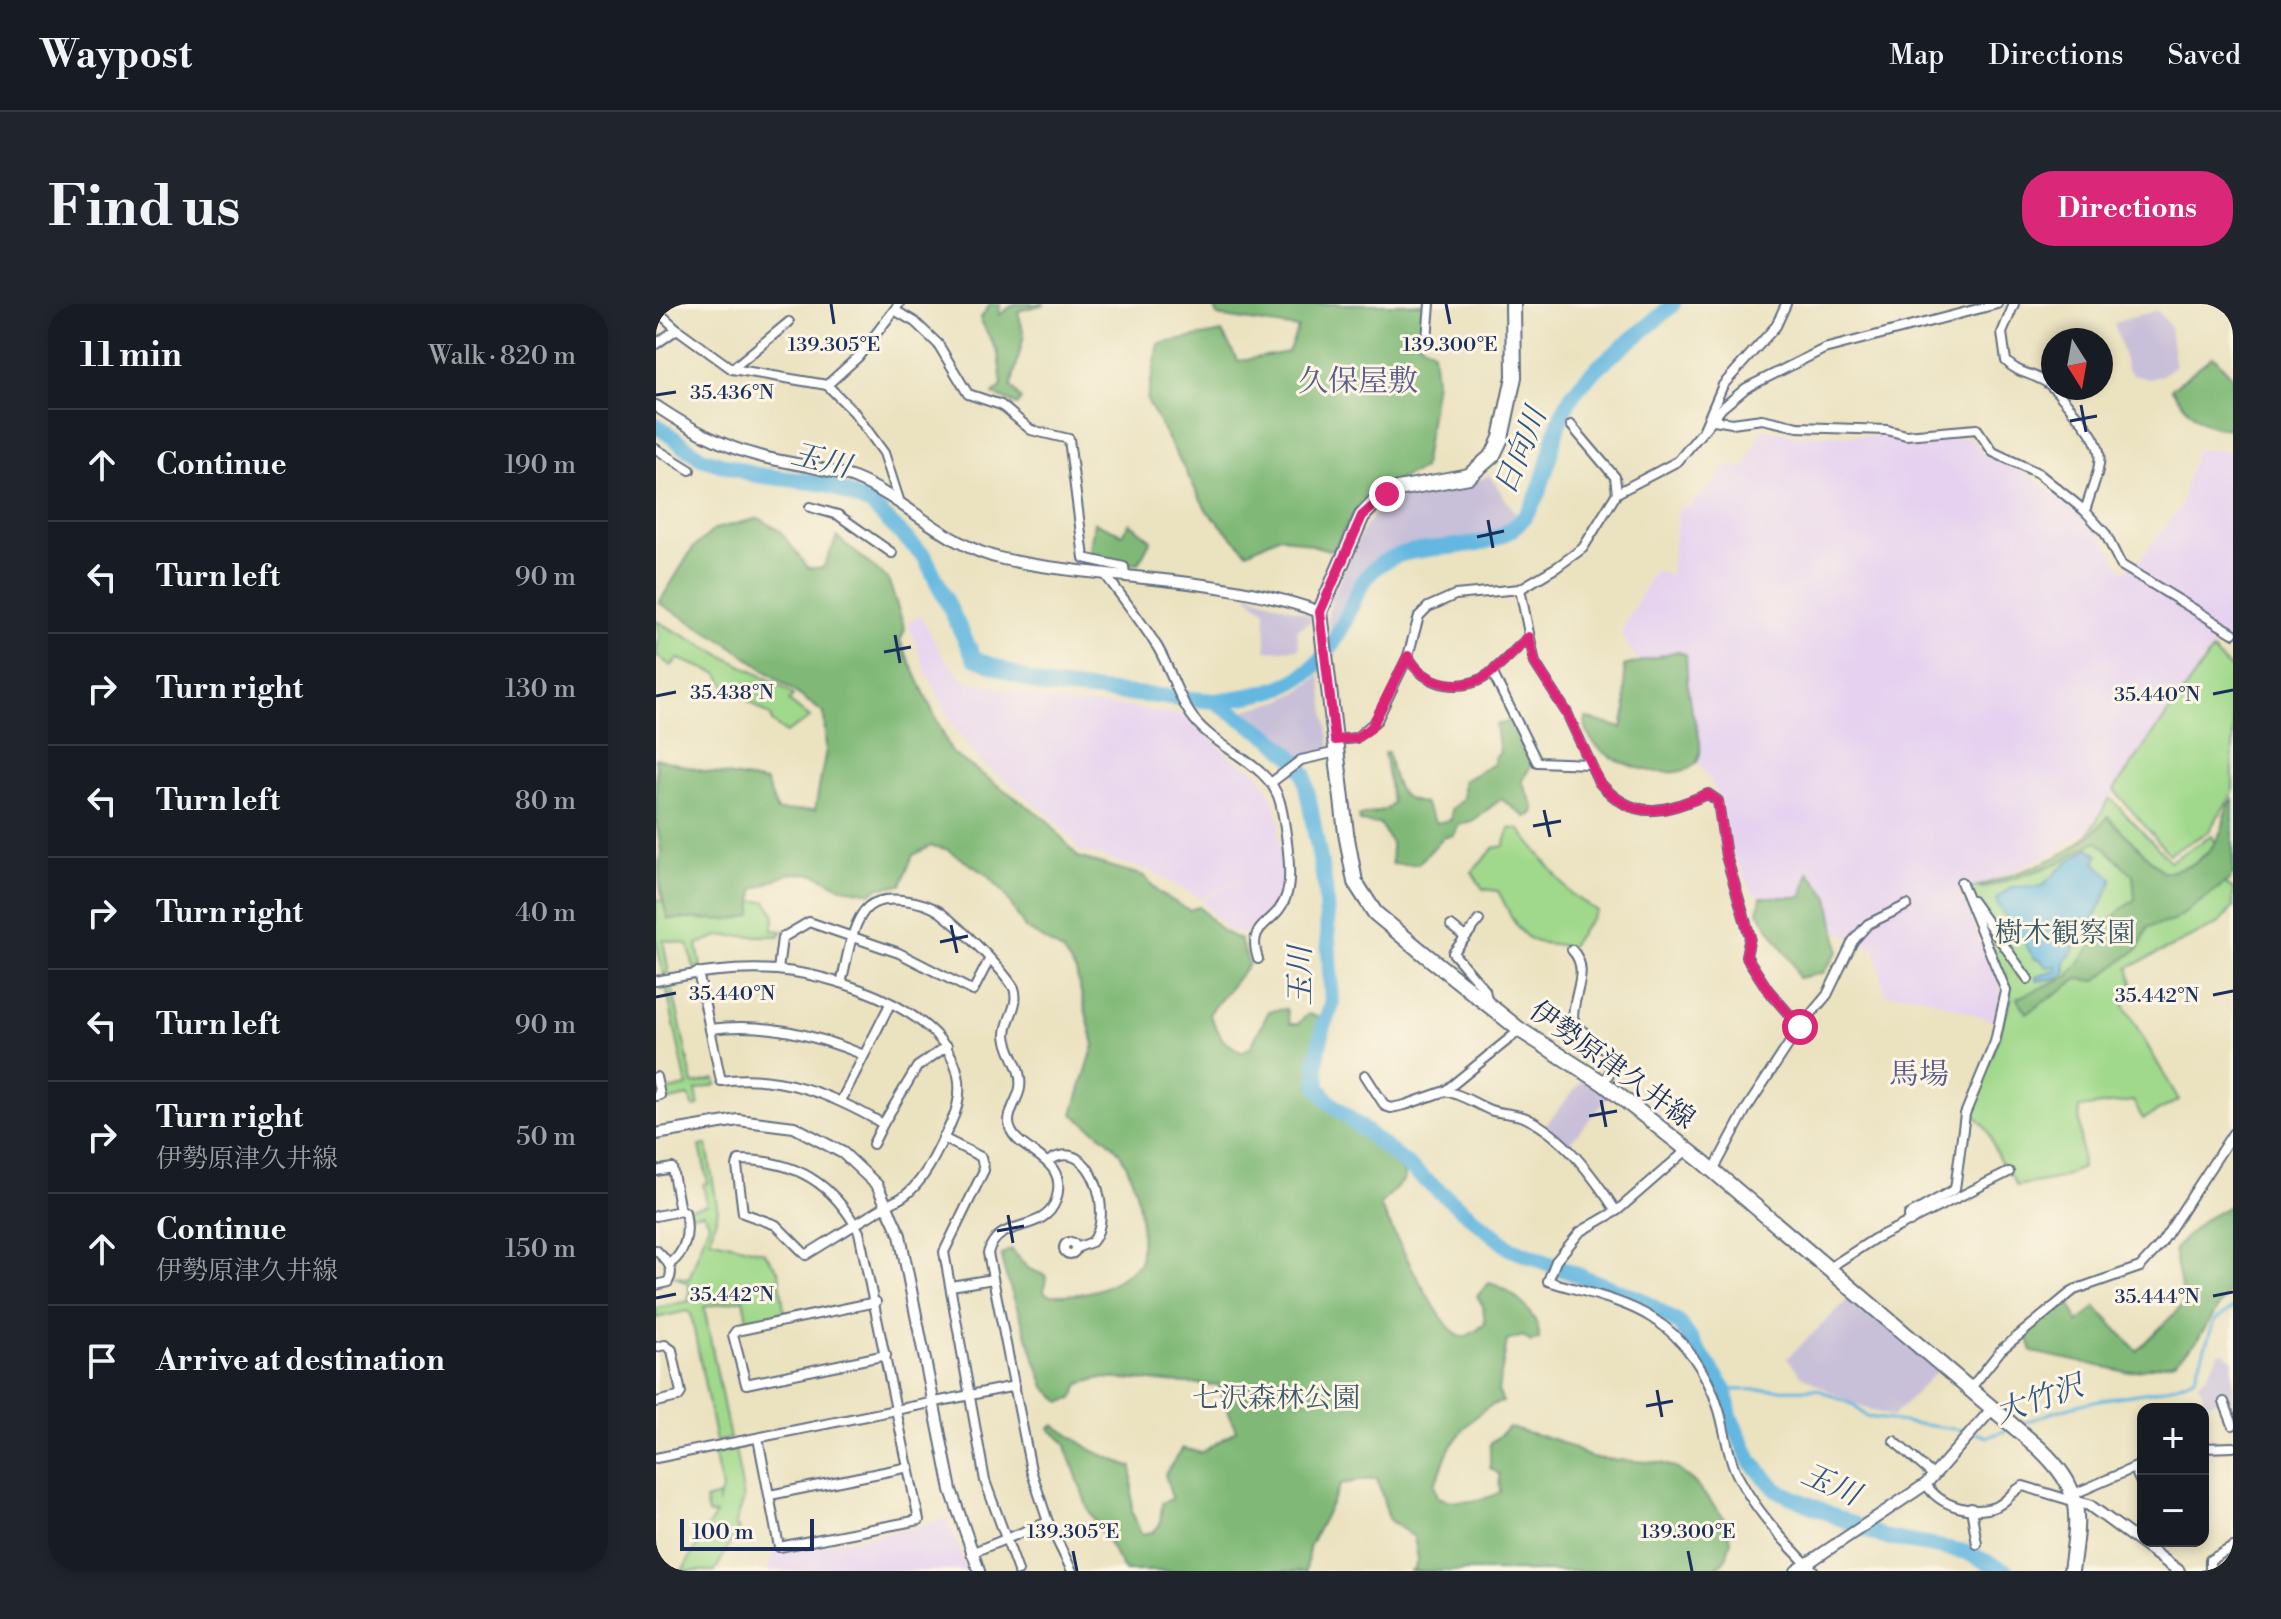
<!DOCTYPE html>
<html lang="en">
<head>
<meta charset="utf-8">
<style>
	:root { --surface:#171b24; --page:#20242c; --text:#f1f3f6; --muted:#9ea1a6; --line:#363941; --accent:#db2777 }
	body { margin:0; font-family:"Libre Bodoni","Noto Serif JP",serif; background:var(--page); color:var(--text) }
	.controls { position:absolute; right:24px; bottom:24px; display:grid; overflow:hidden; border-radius:16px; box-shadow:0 4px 12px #0003 }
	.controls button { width:72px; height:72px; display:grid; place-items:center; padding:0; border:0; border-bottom:2px solid var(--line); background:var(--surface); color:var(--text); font:40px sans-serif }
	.compass { position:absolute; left:1385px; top:24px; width:72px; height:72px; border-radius:50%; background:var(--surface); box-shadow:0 4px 12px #0003; rotate:169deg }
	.scale { position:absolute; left:24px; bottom:20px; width:134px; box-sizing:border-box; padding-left:8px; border:4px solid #1b2f5e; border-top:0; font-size:22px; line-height:28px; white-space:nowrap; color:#1b2f5e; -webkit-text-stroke:6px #fcf5e5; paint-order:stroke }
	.stop { position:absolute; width:24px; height:24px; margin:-18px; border:6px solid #db2777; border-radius:50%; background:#fff }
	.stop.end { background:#db2777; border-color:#fff; box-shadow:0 2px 8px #0008 }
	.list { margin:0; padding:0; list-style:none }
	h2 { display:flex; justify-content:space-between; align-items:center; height:104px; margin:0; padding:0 32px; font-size:34px }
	h2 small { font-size:26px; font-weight:400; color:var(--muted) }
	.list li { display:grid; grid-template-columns:52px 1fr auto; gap:24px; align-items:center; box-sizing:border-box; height:112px; padding:0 32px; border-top:2px solid var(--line) }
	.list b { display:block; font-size:30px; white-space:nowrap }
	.list p { margin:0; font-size:26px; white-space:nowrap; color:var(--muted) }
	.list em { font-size:26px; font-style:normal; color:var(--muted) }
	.icon { flex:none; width:44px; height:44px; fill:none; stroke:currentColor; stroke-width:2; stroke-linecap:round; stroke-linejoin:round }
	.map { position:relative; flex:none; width:1577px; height:1267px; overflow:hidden; border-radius:32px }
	header { display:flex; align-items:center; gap:48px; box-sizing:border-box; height:112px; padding:0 40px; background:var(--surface); border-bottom:2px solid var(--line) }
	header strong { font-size:38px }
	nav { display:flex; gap:44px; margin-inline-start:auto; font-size:28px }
	.intro { display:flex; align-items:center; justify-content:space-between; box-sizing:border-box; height:192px; padding:0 48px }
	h1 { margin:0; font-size:56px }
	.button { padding:20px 36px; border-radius:32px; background:var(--accent); color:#fff; font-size:28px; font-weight:700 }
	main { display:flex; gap:48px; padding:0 48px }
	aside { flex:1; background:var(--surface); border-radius:32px; box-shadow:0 4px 12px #0003 }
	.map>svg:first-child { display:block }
	.built { fill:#e6d2f0 }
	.industrial { fill:#c8bfd8 }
	.green { fill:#a0d98b; stroke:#5e8474; stroke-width:2 }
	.forest { fill:#80b977; stroke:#4e746a; stroke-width:2 }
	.water { fill:#64b7e0; stroke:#40739f; stroke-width:2 }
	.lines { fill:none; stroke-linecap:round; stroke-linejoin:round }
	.stream { stroke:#64b7e0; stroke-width:3 }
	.river { stroke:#64b7e0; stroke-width:16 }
	.minor-casing { stroke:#646e80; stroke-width:12 }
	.tertiary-casing { stroke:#646e80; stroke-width:14 }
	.primary-casing { stroke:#646e80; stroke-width:18 }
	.minor { stroke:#fff; stroke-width:8 }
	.tertiary { stroke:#fff; stroke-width:10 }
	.primary { stroke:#fff; stroke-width:14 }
	.route { stroke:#db2777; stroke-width:10 }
	.ticks { fill:none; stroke:#1b2f5e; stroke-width:3 }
	.labels { text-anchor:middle; stroke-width:6; stroke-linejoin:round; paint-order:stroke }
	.park-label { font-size:28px; fill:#3c5a69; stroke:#fcf5e5 }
	.street-label { font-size:28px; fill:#1b2f5e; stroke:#fcf5e5 }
	.neighbourhood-label { font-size:30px; fill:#5b5d8d; stroke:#fcf5e5 }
	.water-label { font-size:30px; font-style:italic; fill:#315885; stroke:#fcf5e5 }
	.ticks-label { font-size:20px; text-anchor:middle; fill:#1b2f5e; stroke:#fcf5e5; stroke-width:6; stroke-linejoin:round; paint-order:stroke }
</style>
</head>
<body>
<header>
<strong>Waypost</strong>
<nav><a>Map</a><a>Directions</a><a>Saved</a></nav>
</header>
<div class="intro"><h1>Find us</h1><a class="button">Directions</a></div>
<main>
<aside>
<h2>11 min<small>Walk · 820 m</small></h2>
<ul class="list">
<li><svg class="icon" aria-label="ahead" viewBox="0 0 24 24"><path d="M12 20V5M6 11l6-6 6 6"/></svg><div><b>Continue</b></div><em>190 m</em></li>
<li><svg class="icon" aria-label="left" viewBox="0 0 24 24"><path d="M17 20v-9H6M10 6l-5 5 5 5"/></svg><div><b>Turn left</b></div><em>90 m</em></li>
<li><svg class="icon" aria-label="right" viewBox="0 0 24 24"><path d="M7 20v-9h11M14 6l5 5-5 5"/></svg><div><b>Turn right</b></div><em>130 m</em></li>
<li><svg class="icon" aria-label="left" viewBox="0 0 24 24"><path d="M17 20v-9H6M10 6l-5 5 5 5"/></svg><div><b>Turn left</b></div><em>80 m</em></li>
<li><svg class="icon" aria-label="right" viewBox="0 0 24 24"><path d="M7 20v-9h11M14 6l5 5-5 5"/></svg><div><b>Turn right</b></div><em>40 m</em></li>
<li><svg class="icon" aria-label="left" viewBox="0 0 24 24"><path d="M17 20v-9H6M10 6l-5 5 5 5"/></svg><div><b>Turn left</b></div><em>90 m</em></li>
<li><svg class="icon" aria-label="right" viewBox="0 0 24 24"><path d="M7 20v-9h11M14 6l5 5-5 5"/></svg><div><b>Turn right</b><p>伊勢原津久井線</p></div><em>50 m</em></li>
<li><svg class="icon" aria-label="ahead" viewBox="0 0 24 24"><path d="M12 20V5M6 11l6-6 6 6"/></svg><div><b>Continue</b><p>伊勢原津久井線</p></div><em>150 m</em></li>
<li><svg class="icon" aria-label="arrive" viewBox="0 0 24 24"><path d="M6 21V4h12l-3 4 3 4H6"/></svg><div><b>Arrive at destination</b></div></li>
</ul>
</aside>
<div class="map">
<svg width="1577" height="1267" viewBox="0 0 1577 1267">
	<rect width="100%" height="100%" fill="#fcf5e5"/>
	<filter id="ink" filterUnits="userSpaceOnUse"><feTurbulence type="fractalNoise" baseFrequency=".0125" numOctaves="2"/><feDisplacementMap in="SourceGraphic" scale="16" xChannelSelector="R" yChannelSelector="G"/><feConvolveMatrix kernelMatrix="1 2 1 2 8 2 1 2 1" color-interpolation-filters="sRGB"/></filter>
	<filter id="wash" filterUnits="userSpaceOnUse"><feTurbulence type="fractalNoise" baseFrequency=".006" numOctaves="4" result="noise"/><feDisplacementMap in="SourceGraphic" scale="32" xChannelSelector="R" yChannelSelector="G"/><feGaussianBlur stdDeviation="1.8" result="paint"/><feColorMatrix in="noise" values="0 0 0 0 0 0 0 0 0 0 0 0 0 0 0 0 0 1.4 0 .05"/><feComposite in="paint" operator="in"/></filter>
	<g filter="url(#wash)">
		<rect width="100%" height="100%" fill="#ebe2c0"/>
		<g class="built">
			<path d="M1106,124L1137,131L1231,132L1251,139L1315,133L1326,150L1374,171L1406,197L1431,211L1467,267L1480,261L1524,203L1540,145L1577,147V340L1560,338L1439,518L1403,547L1300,592L1312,600L1316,618L1341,671L1345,690L1337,717L1262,691L1229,690L1219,644L1097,589L1077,549L1065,496L965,329L998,266L1014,271L1023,204L1033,202L1052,186L1071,161L1089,165Z"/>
			<path d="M265,311L284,348L307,375L402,399L464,402L528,412L578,456L602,468L616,492L624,519L621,541L624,533L627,594L620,610L587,630L568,624L546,597L595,571L545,595L493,566L424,547L398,515L325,458L299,424L270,368L252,318Z"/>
			<path d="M291,1214L311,1267H111L118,1249L265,1223Z"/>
		</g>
		<g class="industrial">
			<path d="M1501,6L1514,22L1519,61L1506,71L1493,75L1477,71L1471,64L1458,19Z"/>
			<path d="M833,171L860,210L851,220L830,233L746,248L725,256L703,281L683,328L674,333L672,311L677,292L709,222L727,200L756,190L802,187Z"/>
			<path d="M589,289L653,311L655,317L641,326L643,345L610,347L609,307Z"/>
			<path d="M664,371L674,444L641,456L627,440L585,411L586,407L624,397L646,386Z"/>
			<path d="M929,773L954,791L910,843L888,823Z"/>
			<path d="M1196,992L1282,1066L1236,1113L1197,1100L1146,1072L1131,1054Z"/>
			<path d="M1568,1048L1577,1056V1112L1567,1095L1552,1099L1542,1079L1551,1071L1563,1049Z"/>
		</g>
		<g class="green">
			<path d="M0,317L125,382L137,391L133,397L154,414L130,429L116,418L115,412L69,381L63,370L22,355L15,362L0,351L3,331Z"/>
			<path d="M1556,347L1577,367V489L1552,528L1513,550L1458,486Z"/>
			<path d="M1454,494L1514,557L1556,532L1569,556L1556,571L1577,585V604L1562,620L1472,664L1478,686L1468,701L1523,796L1487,815L1477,797L1423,804L1426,864L1404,874L1360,882C1357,870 1352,870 1346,860C1331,837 1341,830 1315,809L1355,696L1350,671L1323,621L1314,585C1352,571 1401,561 1430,532C1439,522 1446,507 1454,494Z"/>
			<path d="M854,524L864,526L914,589L941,607L913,644C901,638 893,641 881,638C861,633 852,604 842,587L827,585L816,568L838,544L848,542Z"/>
			<path d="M0,591L1,596L14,597H110L119,611L116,626L127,627L123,632H63L41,640L45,663L38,664L32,640L7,636L13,669L7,670L0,636Z"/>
			<path d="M10,682H16L37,780L59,775L60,781L40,786L43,802L38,803L32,792L10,797L7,787L31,782Z"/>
			<path d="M51,841L62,907L54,935L108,948L123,968L129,1014L92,1020L87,995L48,1003L74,1135L60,1138L35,1010L31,1007L0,1014V1004L33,997V980L18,972L33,975L53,919L48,909L34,911L33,905L51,901L47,880L52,879L44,842Z"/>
			<path d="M79,1145L88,1195L79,1222L83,1224L59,1267H26L60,1210H52L49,1196L62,1192V1201L66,1185L58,1149Z"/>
		</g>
		<g class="forest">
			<path d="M334,0H344L343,11L359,0H389L362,7L368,31L355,83L365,95L361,101L337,90L346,82L342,49L324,15Z"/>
			<path d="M558,0H768L764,39L777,47L780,77L767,165C709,189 706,190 677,247L624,232L591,248L551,207L491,96L503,40L566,28L582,57L632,48L642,24L562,12Z"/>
			<path d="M1557,52L1577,74V124C1547,127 1532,107 1515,85Z"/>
			<path d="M103,214L124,227L152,264H167L181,233L232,275L249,325L244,337L296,449L391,516L422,553L488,572L503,589L533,606L543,603L566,627L584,636L593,660L553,710L567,736L585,748L594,744L613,707L630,705L634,720H642L652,710L663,713L654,782L746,866L749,875L724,901C735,922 787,1033 807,1033C814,1032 823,1024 829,1020L827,1002L821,992L833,979C854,984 885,1011 883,1035L875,1038L867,1032L851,1037L842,1087L847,1098C825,1101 807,1125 794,1144C787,1155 787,1168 778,1180L782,1193C802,1201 826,1198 844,1188L843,1170L834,1164V1140L853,1123L900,1136L936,1154L1006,1159L1020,1164L1038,1178L1069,1215L1075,1237L1070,1254L1059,1267H753L758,1265L762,1255L758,1233L733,1216L721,1174L685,1180L653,1243L650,1267H469L432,1205L409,1139L393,1124L398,1121L437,1147L476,1163V1208L485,1230L497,1228L504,1221L506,1199L516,1195L509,1170L527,1144L545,1149L580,1126L562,1081L445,1074L423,1080L417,1095L405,1098L389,1083L348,966L345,951L355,945L373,965L390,972L388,988L393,991C433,992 454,986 484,959C488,924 484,881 464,850C455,835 431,822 417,810L438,741L420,668L406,647L369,624L348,589L331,571L290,545L275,542L257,551L245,581L223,583L216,589L186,584L159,570L135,569L98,585L96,610C81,620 33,613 12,615C5,594 0,568 5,547L0,517V454L47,467L110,478L121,507L159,506L170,446L168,409L74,341L3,299L37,244L59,225Z"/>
			<path d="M438,218L466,230L474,219L495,236L482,260L432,259Z"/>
			<path d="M1021,347L1030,351C1031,365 1031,380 1033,394C1035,412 1050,439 1042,456C1026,486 922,457 930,414L966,424L970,405L968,362Z"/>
			<path d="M856,417L876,460L866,477L878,503L877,510L870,513L845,495L818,516L803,521L798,531L787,534L762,560H736L735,539L724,520L704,518L703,512L731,505L736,499L728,448H732C737,473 738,497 768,499L780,519L795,516V505L807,495V477L838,460V454L844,449L840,421Z"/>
			<path d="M1577,495V570L1573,576L1518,617L1492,623L1483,644L1439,677L1422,675L1371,709L1361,694L1413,672L1459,611L1479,595L1477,571L1441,537L1398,561L1329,584L1324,583C1372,563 1418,555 1452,513L1507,568C1536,566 1555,552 1566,525C1570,514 1568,504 1577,495Z"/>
			<path d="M1153,568L1173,594L1183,646L1167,669L1142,674L1137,660L1102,608L1105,593H1146Z"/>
			<path d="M1577,900V980L1540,1038L1519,1058L1471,1068L1376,1048L1371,1030L1413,996L1422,1019L1440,1003L1481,1047L1528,1000L1518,945L1546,917Z"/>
		</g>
		<path class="water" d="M1433,544L1442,551L1439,559L1456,574V578L1438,616L1409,658L1410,669L1402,674L1381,677L1380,673L1400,667V662L1390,663L1384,655H1379L1341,600V594L1355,583L1386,582L1411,558Z"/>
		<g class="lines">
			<g class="stream">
				<path d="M1069,1086L1161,1085L1197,1101L1211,1113L1313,1127"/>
				<path d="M1365,1120C1393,1109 1425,1098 1455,1094C1485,1089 1511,1088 1539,1073L1558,1017L1577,1004"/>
				<path d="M1320,1129L1332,1133L1354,1125"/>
			</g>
			<g class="river">
				<path d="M0,121L45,154L100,171L171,180L216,201L269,253L318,354L387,382L559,397L617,435L638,455L648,470L669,582L676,701L667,723L660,759L662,783L673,798L855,945L986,996L1024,1020L1069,1086L1074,1113L1095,1158L1122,1187L1227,1233L1310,1248L1350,1267"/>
				<path d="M559,397C627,388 661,380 691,312C699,294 706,273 723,261C762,233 825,254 861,221C896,188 890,128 918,89C944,55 986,31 1017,0"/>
			</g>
		</g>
	</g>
	<g filter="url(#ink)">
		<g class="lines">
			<defs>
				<g id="minor">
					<path d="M0,6L21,25L0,40"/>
					<path d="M240,7L259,18L282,40L312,90L345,101L375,126L413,135L428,254L468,263L469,270"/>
					<path d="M21,25L76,65L171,81L198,108L228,149L244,199"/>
					<path d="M771,35L774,0"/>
					<path d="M76,65L133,18"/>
					<path d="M171,81L202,53L243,0"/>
					<path d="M1058,116L1076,119L1106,115L1142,123L1231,126L1250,131L1321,125L1337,148L1382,169L1429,207C1444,158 1456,150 1419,109C1411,100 1403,89 1394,81C1379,69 1363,71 1350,57L1346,29L1358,0"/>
					<path d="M915,121L959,173L961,189"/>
					<path d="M1048,125L1067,81L1120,22L1130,0"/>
					<path d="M0,145L34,166"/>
					<path d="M154,203L182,211L236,249"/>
					<path d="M1429,207L1449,229L1465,261L1577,329"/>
					<path d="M448,269C466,293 486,318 502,344C515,366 522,395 538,415C563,447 614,460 624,498C629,518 637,570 631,589C622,623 589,616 602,655"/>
					<path d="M864,285L879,359L911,409L943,478C978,519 1008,508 1052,490L1062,497L1070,552L1094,633L1090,652L1112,686L1144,723"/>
					<path d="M752,352C767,383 810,391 837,367C849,357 861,344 873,333"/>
					<path d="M836,368L881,458L934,460"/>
					<path d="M679,436L700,434L721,416L752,352L763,312L772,303L799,291L864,285L901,263L927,244L961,189L1022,157L1066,104L1090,84L1168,45L1341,0"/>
					<path d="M616,478L645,456L681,448"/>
					<path d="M1316,597L1372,675"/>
					<path d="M823,616L797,649L829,686L832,700"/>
					<path d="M795,622L809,633"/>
					<path d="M916,646C935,666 917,689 917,714C926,733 950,740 960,759L947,779"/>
					<path d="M122,666L126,634L153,618L243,649L317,687L333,656"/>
					<path d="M42,668L65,777C124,769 177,791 227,820L261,763L291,742"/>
					<path d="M0,677C40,669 79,663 121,666C193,672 342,723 294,821C283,843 272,871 253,888C246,895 236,898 228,903C201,919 176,935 150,951L120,921L87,909L81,862L83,856C139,856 177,879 203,928L263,1216L123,1243L102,1134"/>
					<path d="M185,679C191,658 195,618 212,603C228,589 268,597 284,608C305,624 344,662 358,684C364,702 350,714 350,731C351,750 367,763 364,784C362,796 352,807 353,819C356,850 415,850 400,896C388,931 342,912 332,949L375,1166L392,1218L416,1267"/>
					<path d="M54,725C109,718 157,730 208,751"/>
					<path d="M709,771L729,802L735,804L749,801L789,787L864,726"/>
					<path d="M0,773L4,791L0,792"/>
					<path d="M789,787C810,792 817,799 834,806C846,810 859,809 870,814C908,832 938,873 960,907"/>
					<path d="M185,797L234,700"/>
					<path d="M287,834L325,853L328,866L288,948L329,1177L362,1267"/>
					<path d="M217,840L227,820"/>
					<path d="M1031,846L962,906L924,928L900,957L892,977C927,988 966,995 996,1014C1029,1034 1052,1070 1063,1106C1069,1126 1071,1147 1079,1166C1096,1203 1129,1239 1158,1267"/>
					<path d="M393,857C435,829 459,912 436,938L420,944"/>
					<path d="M0,867L16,864L24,907L0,912"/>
					<path d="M1057,867L1089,807L1144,723L1171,691L1197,637L1212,620L1251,601"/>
					<path d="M1254,918L1253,911L1299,885L1309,810L1339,738L1350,687L1305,578"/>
					<circle cx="414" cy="944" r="6"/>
					<path d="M0,946C10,956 20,964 12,978L0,981"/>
					<path d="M14,960C31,947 33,927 29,908L24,907"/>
					<path d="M1173,964L1218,935L1353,868"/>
					<path d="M295,982L337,975"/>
					<path d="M220,998L80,1027L77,1031L90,1080L230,1051"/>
					<path d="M0,1043L9,1041L16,1046L25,1089L22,1093L0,1098"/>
					<path d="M1314,1085L1345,1046L1418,986L1484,963L1504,941L1577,829"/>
					<path d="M1568,1098L1577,1121"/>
					<path d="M1238,1137L1278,1172"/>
					<path d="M1547,1144L1577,1143"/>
					<path d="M0,1154L359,1082"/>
					<path d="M1478,1164L1487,1183"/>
					<path d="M1270,1180C1283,1202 1317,1212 1341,1202C1351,1198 1357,1186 1367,1182L1420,1198"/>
					<path d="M1418,1190L1487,1160"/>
					<path d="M114,1191L253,1163"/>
					<path d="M1315,1204L1321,1240"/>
					<path d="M315,1249L392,1218"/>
					<path d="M1554,1267V1256L1577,1243"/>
				</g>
				<g id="tertiary">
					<path d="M0,102C33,124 65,142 103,152C134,160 168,163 198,174C251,195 290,243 347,255C453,277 561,271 664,308"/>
					<path d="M0,830L82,816L138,823L187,849L221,881L244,931L295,1186L323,1267"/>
					<path d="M1421,1198L1433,1201L1523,1267"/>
					<path d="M1140,1267L1270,1180L1336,1105"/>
				</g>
				<path id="primary" d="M857,0L858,73L845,134L837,151L813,172L742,185L721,196L706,212L664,308L690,529L699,578L719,609L766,648L864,726L947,779L1047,858L1383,1144C1428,1187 1423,1209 1415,1267"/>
			</defs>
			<use href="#minor" class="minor-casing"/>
			<use href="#tertiary" class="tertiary-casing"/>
			<use href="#primary" class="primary-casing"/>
			<use href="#minor" class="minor"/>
			<use href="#tertiary" class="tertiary"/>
			<use href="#primary" class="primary"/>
		</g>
	</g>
	<g class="lines" filter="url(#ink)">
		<path class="route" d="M731,190L706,212L664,308L679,436L700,434L715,424L752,352C767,382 810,391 837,367C849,357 861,344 873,333L879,359L911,409L943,478C978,519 1008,508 1052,490L1062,497L1070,552L1094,633L1090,652L1112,686L1144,723"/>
	</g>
	<path class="ticks" d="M175,0L178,20M790,0L794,20M0,91L20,88M1425,101L1430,128M1414,117L1441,112M832,216L837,244M821,233L848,227M239,331L244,359M228,348L255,343M1557,390L1577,386M0,392L20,388M888,506L894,533M877,522L905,517M295,621L301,649M284,638L312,632M1557,691L1577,687M0,693L20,689M945,796L950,823M933,812L961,807M352,911L357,939M341,927L368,922M1557,992L1577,988M0,994L20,990M1001,1086L1006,1113M990,1102L1017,1097M417,1247L421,1267M1032,1247L1036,1267"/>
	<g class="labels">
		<g class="park-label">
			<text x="1409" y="638">樹木観察園</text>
			<text x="620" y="1103">七沢森林公園</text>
		</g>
		<g class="street-label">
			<text transform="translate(957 760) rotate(36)" y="10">伊勢原津久井線</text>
		</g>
		<g class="neighbourhood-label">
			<text x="702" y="87">久保屋敷</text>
			<text x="1263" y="780">馬場</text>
		</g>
		<g class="water-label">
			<text transform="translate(864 147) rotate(-68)" y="10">日向川</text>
			<text transform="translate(165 156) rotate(14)" y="10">玉川</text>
			<text transform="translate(644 672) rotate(-90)" y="10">玉川</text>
			<text transform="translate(1383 1095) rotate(-19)" y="10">大竹沢</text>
			<text transform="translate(1175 1180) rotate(24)" y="10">玉川</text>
		</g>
	</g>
	<g class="ticks-label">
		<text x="178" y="47">139.305°E</text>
		<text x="794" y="47">139.300°E</text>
		<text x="76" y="95">35.436°N</text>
		<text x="76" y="395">35.438°N</text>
		<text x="1501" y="397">35.440°N</text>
		<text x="76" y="696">35.440°N</text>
		<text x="1501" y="698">35.442°N</text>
		<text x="76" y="997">35.442°N</text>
		<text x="1501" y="999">35.444°N</text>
		<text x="417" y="1234">139.305°E</text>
		<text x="1032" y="1234">139.300°E</text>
	</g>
</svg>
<div class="controls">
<button>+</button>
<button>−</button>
</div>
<svg class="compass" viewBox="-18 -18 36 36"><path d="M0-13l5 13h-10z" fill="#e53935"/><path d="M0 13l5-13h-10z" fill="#9ea1a6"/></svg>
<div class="scale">100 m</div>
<div class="stop" style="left:1144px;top:723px"></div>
<div class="stop end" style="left:731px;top:190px"></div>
</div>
</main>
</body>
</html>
